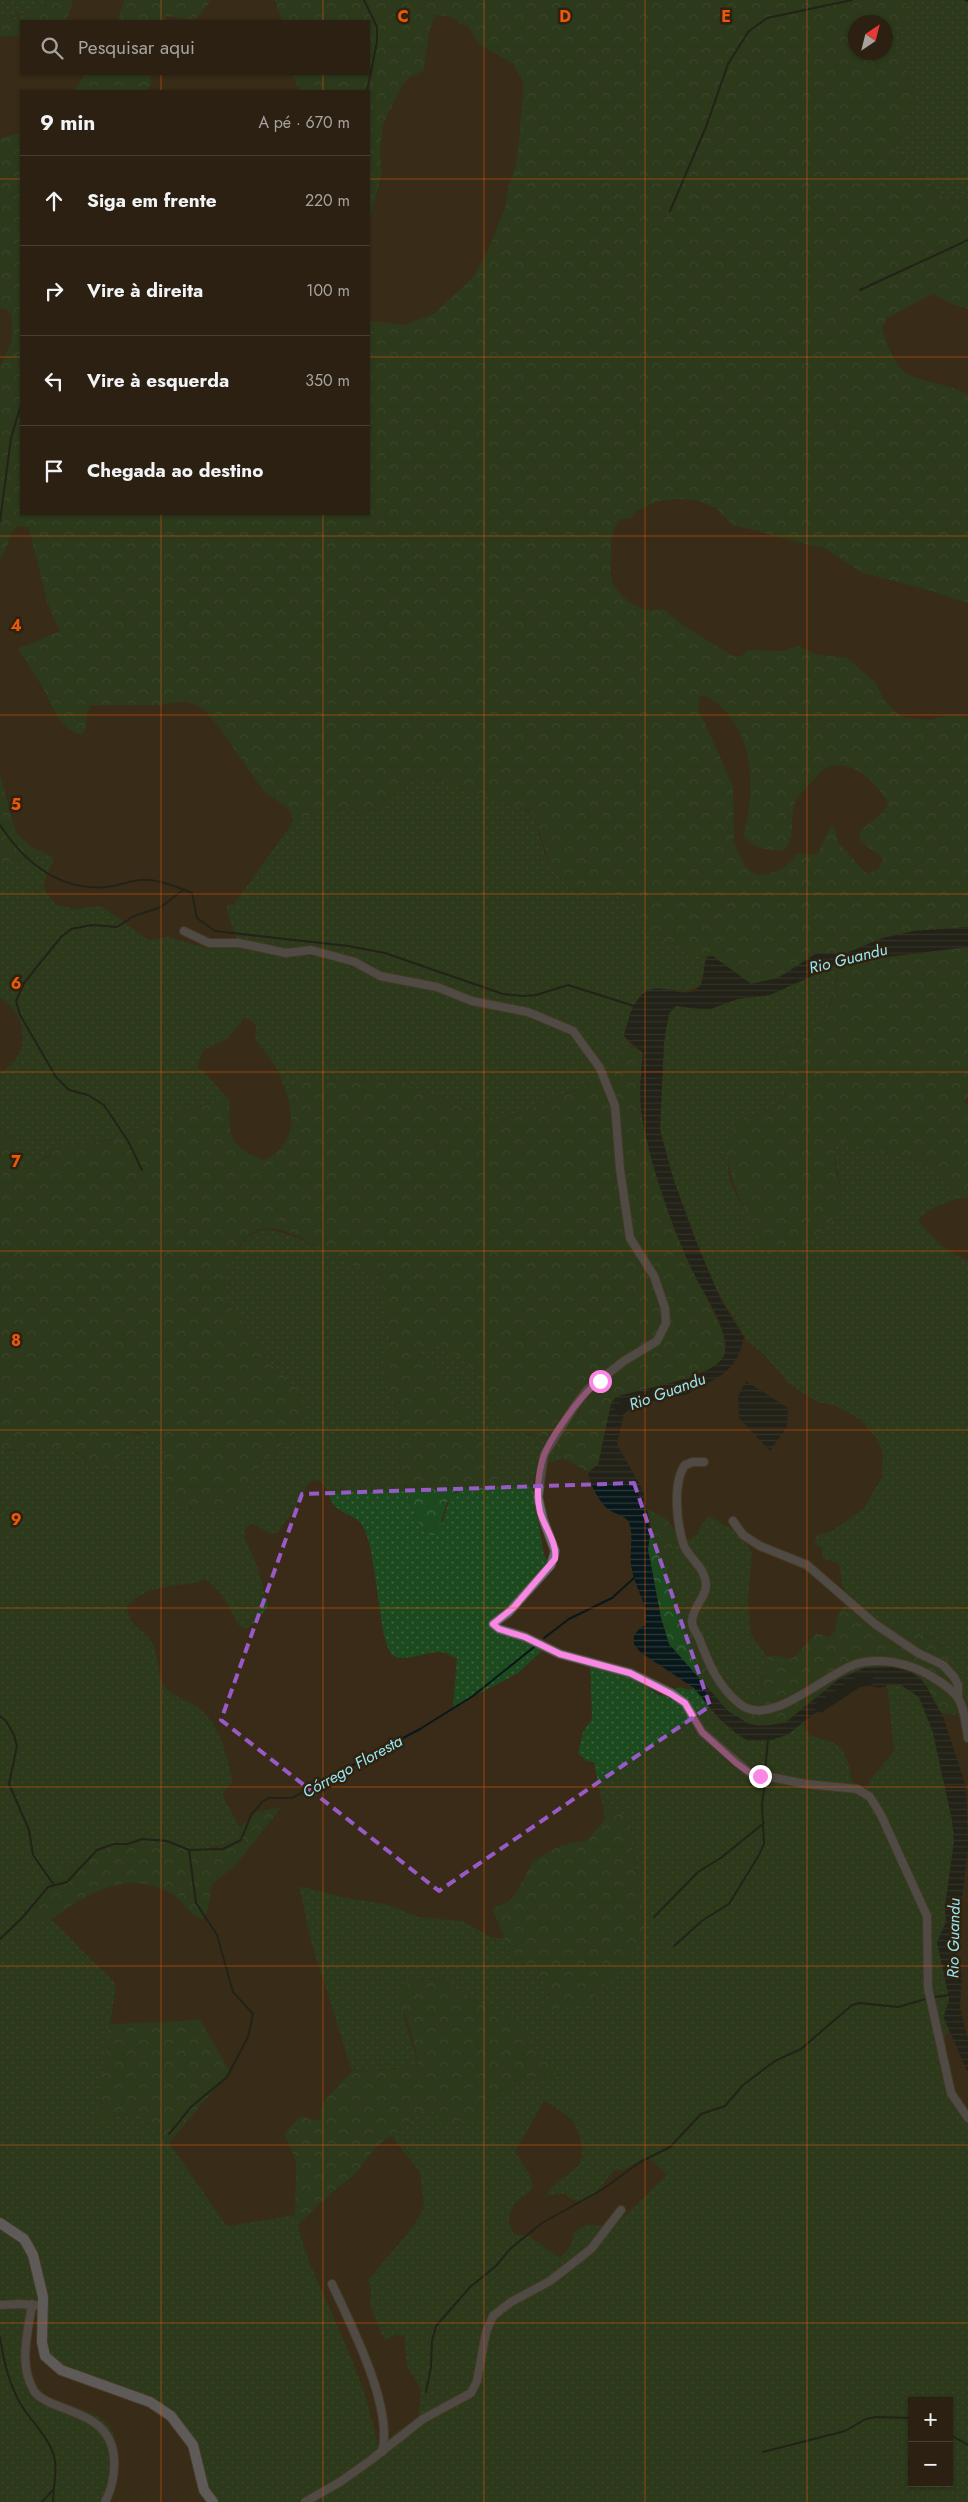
<!DOCTYPE html>
<html lang="pt">
<head>
<meta charset="utf-8">
<style>
	:root { --surface:#2b2011; --page:#33281a; --text:#f1f3f6; --muted:#a6a39f; --line:#473e31 }
	body { margin:0; font-family:Jost,sans-serif; background:var(--page); color:var(--text) }
	.controls { position:absolute; right:15px; bottom:15px; display:grid; overflow:hidden; border-radius:0px; box-shadow:0 1px 4px #0004 }
	.controls button { width:45px; height:45px; display:grid; place-items:center; padding:0; border:0; border-bottom:1px solid var(--line); background:var(--surface); color:var(--text); font:25px sans-serif }
	.compass { position:absolute; left:848px; top:15px; width:45px; height:45px; border-radius:50%; background:var(--surface); box-shadow:0 1px 4px #0004; rotate:35deg }
	.stop { position:absolute; width:15px; height:15px; margin:-11px; border:4px solid #fb87e5; border-radius:50%; background:#fff }
	.stop.end { background:#fb87e5; border-color:#fff; box-shadow:0 1px 5px #0008 }
	.list { margin:0; padding:0; list-style:none }
	h2 { display:flex; justify-content:space-between; align-items:center; height:65px; margin:0; padding:0 20px; font-size:21px }
	h2 small { font-size:16px; font-weight:400; color:var(--muted) }
	.list li { display:grid; grid-template-columns:32px 1fr auto; gap:15px; align-items:center; box-sizing:border-box; height:90px; padding:0 20px; border-top:1px solid var(--line) }
	.list b { display:block; font-size:19px; white-space:nowrap }
	.list em { font-size:16px; font-style:normal; color:var(--muted) }
	.icon { flex:none; width:28px; height:28px; fill:none; stroke:currentColor; stroke-width:2; stroke-linecap:round; stroke-linejoin:round }
	.map { position:relative; flex:none; width:968px; height:2502px; overflow:hidden }
	.search { position:absolute; background:var(--surface); box-shadow:0 1px 4px #0004; left:20px; top:20px; width:350px; height:55px; display:flex; align-items:center; gap:12px; box-sizing:border-box; padding:0 18px; border-radius:0px; color:var(--muted); font-size:19px }
	.panel { position:absolute; background:var(--surface); box-shadow:0 1px 4px #0004; left:20px; top:90px; width:350px; height:425px; border-radius:0px }
	.map>svg:first-child { display:block }
	.grass { fill:url(#grass-dots); fill-rule:evenodd }
	.forest { fill:url(#forest-crowns); fill-rule:evenodd }
	.water { fill:url(#water-rules) }
	.lines { fill:none; stroke-linecap:round; stroke-linejoin:round }
	.stream { stroke:#08171a; stroke-width:2 }
	.river { stroke:#08171a; stroke-width:11 }
	.street-casing { stroke:#564936; stroke-width:10 }
	.secondary-casing { stroke:#564936; stroke-width:12 }
	.street { stroke:#6a6f79; stroke-width:8 }
	.secondary { stroke:#8c93a4; stroke-width:10 }
	.route { stroke:#fb87e5; stroke-width:6 }
	.marked { fill:none; stroke:#985ac6; stroke-width:4; stroke-dasharray:10 6; stroke-linejoin:round }
	.grid { fill:none; stroke:#e8590c; stroke-width:1; stroke-opacity:0.55 }
	.labels { text-anchor:middle; stroke-width:5; stroke-linejoin:round; paint-order:stroke }
	.water-label { font-size:16px; font-style:italic; fill:#95e8f6; stroke:#2f210e }
	.grid-label { font-size:16px; text-anchor:middle; font-weight:bold; fill:#e8590c; stroke:#2f210e; stroke-width:5; stroke-linejoin:round; paint-order:stroke }
</style>
</head>
<body>
<div class="map">
<svg width="968" height="2502" viewBox="0 0 968 2502">
	<defs>
		<pattern id="grass-dots" width="8" height="8" patternUnits="userSpaceOnUse" patternTransform="scale(1.25)"><rect width="8" height="8" fill="#1d491f"/><path d="M2 2h.1M6 6h.1" fill="none" stroke="#3e633f" stroke-width="1.8" stroke-linecap="round"/></pattern>
		<pattern id="forest-crowns" width="20" height="18" patternUnits="userSpaceOnUse" patternTransform="scale(1.25)"><rect width="20" height="18" fill="#1d491f"/><path d="M2 6a3 3 0 1 1 6 0M12 15a3 3 0 1 1 6 0" fill="none" stroke="#3e633f"/></pattern>
		<pattern id="water-rules" width="6" height="5" patternUnits="userSpaceOnUse" patternTransform="scale(1.25)"><rect width="6" height="5" fill="#08171a"/><path d="M0 2.5h6" fill="none" stroke="#2c393b"/></pattern>
	</defs>
	<rect width="100%" height="100%" fill="#392b17"/>
	<g class="grass">
		<path d="M0,0H49L31,11L8,18L0,14Z"/>
		<path d="M906,0H968V199L958,202L942,196L895,150L896,144L908,126L915,90L903,62L886,44V22H881L885,20L898,27L907,11Z"/>
		<path d="M420,777L444,780L468,792L484,794L503,803L533,812L545,854L550,865L561,880L575,891L617,895L633,905L646,928L671,944L680,945L698,957H707L700,986L685,992L667,989L633,1005L624,1036L632,1046C621,1050 613,1068 604,1078L500,1121L398,1081L300,1080L286,1092L277,1068L255,1039C256,1026 259,1024 245,1018L226,1040L203,1050L197,1068L202,1070L230,1101C187,1103 164,1124 125,1136C104,1142 83,1144 61,1144C49,1155 41,1162 25,1166L14,1157L12,1140L0,1128V1073C31,1056 30,1016 0,998V863L6,864L45,853L54,858L44,883L46,892L56,905L76,909L101,906L149,940L169,937L207,948L239,945L228,916L227,905L234,904L293,822L323,811H335L350,807L361,814L378,808L405,784Z"/>
		<path d="M838,964C836,992 828,1022 803,1038C794,1044 784,1045 776,1052L786,1098L761,1113L745,1116C740,1129 730,1147 728,1160C725,1197 762,1228 784,1251L795,1250L842,1194L834,1154C834,1146 836,1143 844,1140L923,1163L949,1180L946,1184L950,1194L955,1199L931,1209L918,1220C931,1236 947,1254 968,1260V1737L957,1713L954,1700V1685L948,1659L937,1640C931,1636 925,1636 919,1634C895,1628 857,1616 845,1592C840,1582 842,1572 838,1563L823,1559L822,1549L814,1543L817,1535L832,1531L863,1509L882,1477L883,1455L877,1439L862,1421L836,1406L817,1402L789,1384L762,1352L748,1342L714,1286L674,1181L660,1130L664,1042L669,1013L676,1006L708,1010L738,999L770,995Z"/>
		<path d="M265,1229C309,1237 339,1259 379,1276L391,1341L385,1355L383,1369L398,1417L399,1459L410,1504L419,1523L427,1532L443,1522L450,1497L460,1491H474L438,1368L419,1353L438,1341L467,1363L498,1411L527,1435L551,1440L565,1459L541,1464L537,1469L532,1486L544,1555L552,1567L498,1624L531,1636L544,1649L518,1673L453,1707L457,1658C451,1656 445,1652 439,1652C427,1652 405,1662 394,1656C377,1646 379,1551 362,1525C356,1515 341,1514 334,1505C327,1497 330,1489 319,1480L309,1482L295,1508L278,1533L269,1534L252,1523L246,1528L244,1537L257,1565L268,1606L255,1623L246,1629L238,1625C229,1606 222,1591 205,1579L198,1582C174,1587 142,1586 127,1607C131,1630 139,1624 150,1640C160,1652 156,1674 165,1687C173,1696 184,1698 194,1705C220,1721 226,1753 233,1781L222,1794L240,1828L241,1836L230,1843L197,1851L160,1846L93,1855L53,1877L32,1913L38,1918L51,1919L116,1984L97,2120L141,2112L167,2140L227,2226L295,2215C300,2232 304,2250 311,2266C337,2327 367,2382 378,2448L395,2433L418,2418L421,2389L407,2366L404,2336L396,2335L384,2340L370,2305L371,2292L368,2280L413,2227L424,2207L420,2172L391,2136L406,2126L414,2114L507,2088C518,2077 529,2076 545,2079L480,2003L439,1978L410,1979L401,2007L419,2067L352,2071L311,1941L299,1886L343,1897L390,1905L418,1917L462,1921L493,1938H505L511,1954L539,1973L550,1997L544,2011L642,1894L632,1849L631,1821L608,1805L605,1819L594,1762L587,1761L578,1753L583,1732L592,1719L590,1662L634,1669L640,1683L661,1696L680,1687L689,1690L694,1688C712,1711 737,1748 770,1740C781,1737 794,1727 804,1722C806,1743 825,1735 837,1745C849,1755 850,1772 853,1786L866,1791L870,1780L894,1751L887,1685H901L909,1688L922,1702L933,1733L952,1820L954,1841L945,1907L946,1922L937,1942L949,1998L944,2018L949,2031L940,2044L954,2101L968,2120V2502H210L189,2440L163,2411L60,2375C31,2355 38,2342 39,2311H32C30,2333 23,2357 31,2379C44,2416 108,2395 117,2445C120,2460 110,2487 107,2502H0V1541L8,1525L0,1498V1450L24,1451L57,1447L68,1449L85,1458L119,1453L122,1438C140,1428 163,1435 165,1458L189,1508L219,1510L236,1507L261,1463L284,1443L301,1396L269,1362L255,1337L229,1306L223,1291C229,1266 237,1235 265,1229ZM544,2101C554,2107 566,2113 573,2122C580,2132 587,2157 577,2167C567,2176 552,2183 546,2196L564,2194L573,2200L584,2202L595,2194L613,2171L623,2170L648,2157L667,2175L614,2226L586,2225L574,2232L571,2245L560,2258L528,2235H515C507,2225 508,2213 516,2202C521,2196 529,2196 533,2187L530,2175L515,2152ZM912,2401H949V2483H912Z"/>
		<path d="M709,1516L737,1532L752,1552L748,1601L751,1634L767,1657L759,1692L748,1705L742,1702L730,1690L708,1662L689,1615L679,1603L669,1568V1555L674,1544L696,1536L701,1525Z"/>
	</g>
	<g class="forest">
		<path d="M49,0H72V5L66,21H21V35L0,37V14C15,25 36,6 49,0Z"/>
		<path d="M124,0H211C193,25 196,20 166,16L164,21H118Z"/>
		<path d="M275,0H906L907,16L903,25L898,27L885,20L881,22H856V52H886V44L903,62L915,90L908,126L896,144L895,150L942,196L958,202L968,199V309L952,304L933,294L887,318L882,328C900,392 919,372 968,394V603L921,588L862,573L826,549L733,525L716,508L696,500L675,499L656,502L635,512L632,518L622,519C611,529 611,539 611,554C611,563 610,573 612,581C616,594 635,607 647,610C652,611 658,609 663,609L686,627L733,656H741L748,650L781,651L799,646L815,654L847,658L875,682L883,698L893,710L904,717L929,720L954,714L968,718V927L914,931L883,938L844,954L830,953L778,978L751,984L713,956L698,957L680,945L671,944L662,940L646,928L633,905L617,895L575,891L561,880L550,865L533,812L503,803L484,794L468,792L444,780L420,777L405,784L378,808L361,814L350,807L335,811H323L293,822L289,809L264,792L221,730L205,711L196,705L182,701L161,705H91L87,714L85,731L81,735C58,728 52,704 41,685C34,673 25,661 18,649L60,631L47,602L29,528L18,526L13,531L0,562V367L12,340V316L7,310L0,308V138L21,133V514H369V321L404,325L433,314L473,277L488,251L506,205L507,192L516,164L519,140L524,84L513,64L485,48L478,43L468,26L458,24V21L449,16L435,15L429,33L424,70L409,78L402,86L383,124L380,152L382,173L369,222V91H300L292,74H369V21H282ZM704,695C755,723 757,787 743,836C755,851 767,849 784,851C797,834 789,821 795,803C799,794 806,788 812,782C816,777 821,771 826,768C852,756 877,784 888,803C882,818 869,821 860,832V841C868,848 876,851 883,859L878,869L869,873L865,872L838,842L835,828L831,827C823,835 824,849 814,855L798,853C787,868 774,875 756,875L744,865L734,842L733,786L698,708L700,697Z"/>
		<path d="M85,74H150L151,85L146,91H74Z"/>
		<path d="M0,774L16,833L32,847L45,853L6,864L0,863Z"/>
		<path d="M968,947V1097L963,1101L968,1105V1198L955,1199L950,1194L946,1184L949,1180L923,1163L844,1141L838,1143L834,1148L836,1171L842,1194L836,1213L830,1224L813,1239L795,1250L769,1255C753,1226 700,1142 745,1117C749,1114 755,1115 760,1113C769,1110 778,1103 786,1098L776,1052L806,1036L830,1006L837,980L838,964Z"/>
		<path d="M632,1046L643,1053L641,1107L666,1204L694,1272L723,1332L726,1352L721,1361L711,1368L686,1379L616,1397L611,1404L598,1465L588,1472L565,1459L551,1440L518,1431L498,1411L467,1363L438,1342L419,1353L438,1368L500,1476L481,1490L456,1492L447,1502L438,1532L435,1535H430L419,1523L410,1504L399,1459L398,1417L383,1369L385,1355L391,1341L379,1276C366,1270 353,1266 340,1259C320,1249 279,1219 255,1231C234,1242 228,1270 223,1291L229,1306L255,1337L269,1362L297,1389L305,1407V1419L302,1426L261,1463L236,1507C214,1511 191,1513 173,1498L164,1472V1450C149,1434 143,1426 122,1438L119,1459L110,1468H100L78,1453L57,1447L24,1451L0,1450V1128L12,1140L14,1157L26,1166L47,1158L61,1144C83,1144 104,1142 125,1136C164,1124 187,1103 230,1101C228,1135 229,1147 264,1160C293,1147 296,1120 286,1092L300,1080L398,1081L500,1121L604,1078C613,1068 621,1050 632,1046Z"/>
		<path d="M0,1498L8,1525L0,1541Z"/>
		<path d="M647,1509L665,1518L683,1539L674,1544L669,1555V1568L679,1603L689,1615L708,1662L742,1702L748,1705L759,1692L767,1657L774,1655L790,1659L796,1656L816,1633L829,1637L835,1631L838,1613L846,1603L887,1623L937,1640L948,1659L956,1682L953,1689L957,1713L954,1715L941,1713L926,1685L907,1670L824,1691L785,1723L774,1726L749,1724L728,1711L669,1645L661,1618L648,1549L651,1529Z"/>
		<path d="M608,1805L631,1821L632,1849L642,1894L645,1938L588,2004L543,2011L550,1997L539,1973L523,1969L511,1954L492,1908L508,1902L518,1890L533,1861L562,1845L587,1840L605,1819Z"/>
		<path d="M282,1807L235,1866L212,1884L208,1910L202,1919C188,1915 183,1900 172,1894C128,1868 87,1894 51,1919L38,1918L32,1913C40,1902 46,1885 53,1877C59,1870 72,1866 80,1862C97,1853 118,1843 138,1843C180,1842 200,1863 241,1836L240,1828L255,1812Z"/>
		<path d="M439,1978L480,2003L512,2019L557,2073L545,2079L534,2077L515,2081L477,2118L443,2124L431,2109L415,2114L406,2126L379,2144L353,2176L331,2193L298,2225L295,2215L296,2161L284,2133L301,2116L315,2121L320,2118L323,2102L352,2071L419,2067C414,2045 410,2016 394,2000L410,1979Z"/>
		<path d="M200,2020L230,2071L169,2143L141,2112L96,2120L110,2024Z"/>
	</g>
	<g class="water">
		<path d="M968,927V947L843,962L770,995L738,999L708,1010L676,1006L669,1013L664,1042L660,1130L674,1181L697,1244L722,1302L744,1337C737,1367 727,1373 701,1387C693,1391 687,1396 679,1396C661,1398 641,1395 626,1406L617,1444L642,1489L645,1499L651,1529L648,1549L661,1618L669,1644L728,1711L749,1724L760,1726L785,1723L839,1679L864,1668L897,1667L907,1670L921,1679L926,1686L944,1719L966,1786L968,1847L956,1952L962,1976L960,2008L968,2039V2073L944,2018C944,2010 949,2006 949,1998L937,1942L946,1922L945,1907L954,1841L952,1820L933,1733L919,1697L901,1685L891,1684L879,1688L858,1683L846,1689L787,1735L771,1740L748,1741L736,1733L718,1717L694,1688L640,1652L634,1644V1635L641,1627L645,1626C650,1606 635,1589 632,1570C628,1555 635,1533 628,1521C624,1515 617,1515 611,1511C600,1505 590,1484 588,1472L598,1465L611,1404L616,1397C642,1388 706,1380 722,1359C736,1341 704,1294 695,1276C673,1231 648,1160 641,1110C639,1092 641,1071 643,1053L624,1036C642,953 677,1009 699,987C706,980 702,966 707,957L713,956L751,984L778,978L817,953L843,954L883,938L914,931Z"/>
		<path d="M746,1381L788,1408L787,1427L770,1451L739,1418L738,1396Z"/>
	</g>
	<g class="lines">
		<g class="stream">
			<path d="M364,0L377,27V42L367,91"/>
			<path d="M965,0L968,1"/>
			<path d="M670,211L706,127L728,64L748,32L767,18L852,0"/>
			<path d="M860,290L968,240"/>
			<path d="M0,521L11,438L21,405"/>
			<path d="M0,825C25,863 59,891 107,887C118,886 129,881 140,880C156,878 178,887 192,893L197,918L215,931L348,946L385,953L503,994L523,996L536,995L568,985L634,1006"/>
			<path d="M142,1170L128,1141L104,1105L88,1095L69,1090L56,1077L20,1015L16,1001L24,983L61,937L71,929L92,925L117,927L134,916L161,907L183,890"/>
			<path d="M544,1638L569,1619L612,1598L634,1578"/>
			<path d="M0,1716L6,1721L14,1735L17,1746L9,1784L29,1830L33,1855L54,1885"/>
			<path d="M765,1772L768,1740"/>
			<path d="M654,1917L698,1872L722,1857L764,1823"/>
			<path d="M0,1939L21,1919L48,1887L67,1882L97,1850L114,1844H128L142,1839L167,1841L189,1850L223,1849L241,1840L251,1815L262,1802L269,1798H292L420,1729L473,1696L534,1647"/>
			<path d="M674,1946L703,1920L729,1904L759,1855L764,1844L762,1805L765,1780"/>
			<path d="M935,1997L950,1995"/>
			<path d="M169,2134L191,2107L227,2077L248,2037L253,2014L233,1992L217,1935L196,1903L189,1850"/>
			<path d="M0,2337C3,2358 9,2384 20,2403C30,2421 48,2435 54,2456C58,2470 53,2487 53,2502"/>
			<path d="M426,2392L431,2367L432,2341L436,2326L470,2287L496,2266L510,2249L542,2223L603,2189L640,2162L670,2147L701,2114L725,2106L743,2085L775,2061L801,2049L852,2005L860,2003L898,2007L926,1999"/>
			<path d="M949,2434L968,2445"/>
			<path d="M763,2452L845,2431L866,2419L876,2417L912,2418"/>
			<path d="M42,2502L53,2490"/>
		</g>
		<g class="river">
			<path d="M620,1410L628,1403L653,1395"/>
			<path d="M820,1707L858,1682L868,1680"/>
		</g>
		<defs>
			<g id="street">
				<path d="M184,931L209,943H239L286,953L311,950L355,962L380,976L437,987L472,1001L528,1012L573,1031L600,1068L615,1106L620,1169L630,1238L654,1276L665,1308L666,1323L657,1341L624,1361L587,1390L574,1407L544,1455L538,1497L543,1519L555,1551L551,1565L509,1612L493,1624L499,1629L525,1637L560,1654L630,1673L671,1693L685,1703L702,1732L750,1773L806,1784L857,1789L870,1797L881,1815L927,1916L928,1988L951,2093L968,2118"/>
				<path d="M704,1462H693L685,1465C672,1483 677,1526 684,1546C688,1555 697,1562 702,1571C714,1594 695,1600 692,1620C691,1626 696,1632 699,1638C708,1662 718,1687 740,1704C770,1729 825,1674 856,1664C879,1657 909,1663 929,1675C963,1695 962,1700 968,1738"/>
				<path d="M733,1521L743,1535L760,1546L807,1565L875,1624L918,1653L943,1665L954,1677L958,1685V1696"/>
				<path d="M332,2284C351,2325 394,2408 382,2452"/>
				<path d="M32,2304C28,2332 18,2364 34,2391C38,2397 46,2401 53,2404C81,2415 111,2422 114,2458C115,2472 112,2489 105,2502"/>
				<path d="M0,2305L20,2304L44,2306"/>
				<path d="M305,2502L340,2482L371,2460L423,2419L471,2393L477,2381L486,2332L493,2316L511,2302L550,2281L591,2249L621,2210"/>
			</g>
			<path id="secondary" d="M0,2223L24,2239L33,2255L43,2297L42,2342L45,2356L61,2370L150,2402L171,2416L193,2445L204,2490L213,2502"/>
		</defs>
		<use href="#street" class="street-casing"/>
		<use href="#secondary" class="secondary-casing"/>
		<use href="#street" class="street"/>
		<use href="#secondary" class="secondary"/>
	</g>
	<g class="lines">
		<path class="route" d="M600,1381C583,1391 549,1439 543,1458C538,1474 536,1495 540,1512C544,1526 558,1544 555,1559L514,1607L493,1624L499,1629L525,1637L560,1654L630,1673L671,1694L685,1703L702,1732L736,1763L750,1773L760,1776"/>
	</g>
	<path d="M0 0H968V2502H0ZM634,1483L710,1706L439,1891L221,1720L302,1494Z" fill="#392b17" fill-opacity=".55" fill-rule="evenodd"/>
	<path class="marked" d="M634,1483L710,1706L439,1891L221,1720L302,1494Z"/>
	<path class="grid" d="M161,0V21M323,0V21M484,0V2502M645,0V2502M807,0V2502M161,74V91M323,74V91M0,179H21M369,179H968M0,357H21M369,357H968M161,514V2502M323,514V2502M0,536H968M0,715H968M0,894H968M0,1072H968M0,1251H968M0,1430H968M0,1608H968M0,1787H968M0,1966H968M0,2145H968M0,2323H968"/>
	<g class="labels">
		<g class="water-label">
			<text transform="translate(848 958) rotate(-14)" y="6">Rio Guandu</text>
			<text transform="translate(667 1391) rotate(-20)" y="6">Rio Guandu</text>
			<text transform="translate(352 1766) rotate(-29)" y="6">Córrego Floresta</text>
			<text transform="translate(953 1938) rotate(-89)" y="6">Rio Guandu</text>
		</g>
	</g>
	<g class="grid-label">
		<text x="403" y="22">C</text>
		<text x="565" y="22">D</text>
		<text x="726" y="22">E</text>
		<text x="16" y="631">4</text>
		<text x="16" y="810">5</text>
		<text x="16" y="989">6</text>
		<text x="16" y="1167">7</text>
		<text x="16" y="1346">8</text>
		<text x="16" y="1525">9</text>
	</g>
</svg>
<div class="controls">
<button>+</button>
<button>−</button>
</div>
<svg class="compass" viewBox="-18 -18 36 36"><path d="M0-13l5 13h-10z" fill="#e53935"/><path d="M0 13l5-13h-10z" fill="#a6a39f"/></svg>
<div class="stop" style="left:600px;top:1381px"></div>
<div class="stop end" style="left:760px;top:1776px"></div>
<div class="search"><svg class="icon" aria-label="search" viewBox="0 0 24 24"><circle cx="10" cy="10" r="6"/><path d="M15 15l6 6"/></svg>Pesquisar aqui</div>
<section class="panel">
<h2>9 min<small>A pé · 670 m</small></h2>
<ul class="list">
<li><svg class="icon" aria-label="ahead" viewBox="0 0 24 24"><path d="M12 20V5M6 11l6-6 6 6"/></svg><div><b>Siga em frente</b></div><em>220 m</em></li>
<li><svg class="icon" aria-label="right" viewBox="0 0 24 24"><path d="M7 20v-9h11M14 6l5 5-5 5"/></svg><div><b>Vire à direita</b></div><em>100 m</em></li>
<li><svg class="icon" aria-label="left" viewBox="0 0 24 24"><path d="M17 20v-9H6M10 6l-5 5 5 5"/></svg><div><b>Vire à esquerda</b></div><em>350 m</em></li>
<li><svg class="icon" aria-label="arrive" viewBox="0 0 24 24"><path d="M6 21V4h12l-3 4 3 4H6"/></svg><div><b>Chegada ao destino</b></div></li>
</ul>
</section>
</div>
</body>
</html>
